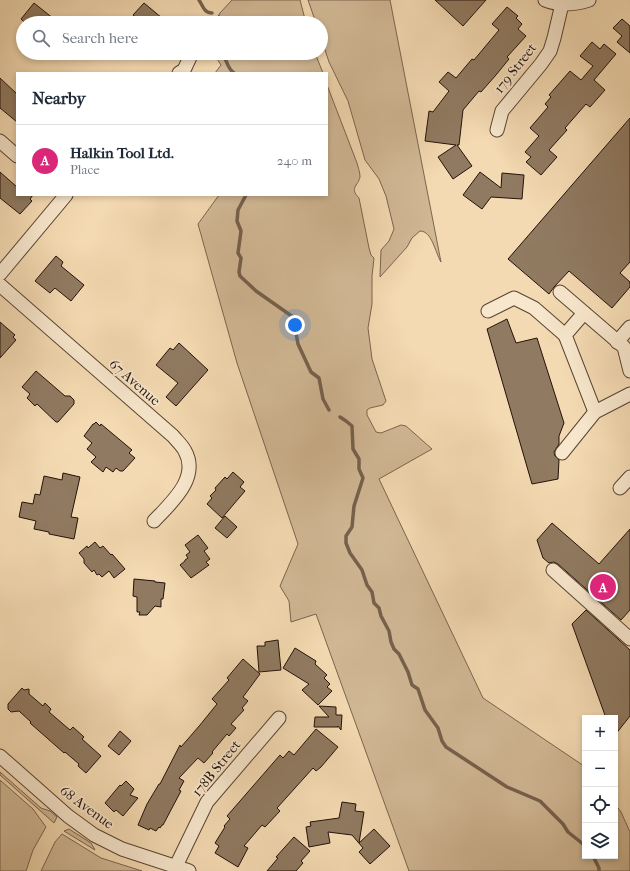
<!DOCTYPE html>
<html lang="en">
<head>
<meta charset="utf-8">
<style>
	:root { --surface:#fff; --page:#f2f2f3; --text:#1f2937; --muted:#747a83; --line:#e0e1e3; --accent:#db2777 }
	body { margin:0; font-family:"IM FELL French Canon",serif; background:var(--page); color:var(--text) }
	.controls { position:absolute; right:12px; bottom:12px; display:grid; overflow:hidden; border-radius:0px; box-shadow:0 2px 6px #0003 }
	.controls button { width:36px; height:36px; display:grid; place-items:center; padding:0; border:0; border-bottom:1px solid var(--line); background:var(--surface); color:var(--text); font:20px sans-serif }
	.you { position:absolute; left:295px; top:325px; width:14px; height:14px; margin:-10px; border:3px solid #fff; border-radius:50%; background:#1a73e8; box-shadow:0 0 0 6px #1a73e833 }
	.badge { display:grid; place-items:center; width:26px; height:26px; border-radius:50%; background:var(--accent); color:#fff; font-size:13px; font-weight:700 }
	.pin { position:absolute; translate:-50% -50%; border:2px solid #fff; box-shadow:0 1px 4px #0006 }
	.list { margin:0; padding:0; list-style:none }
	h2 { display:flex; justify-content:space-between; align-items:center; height:52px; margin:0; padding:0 16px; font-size:17px }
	h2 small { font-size:13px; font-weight:400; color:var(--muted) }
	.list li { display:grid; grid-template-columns:26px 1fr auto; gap:12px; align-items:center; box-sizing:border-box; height:72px; padding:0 16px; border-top:1px solid var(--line) }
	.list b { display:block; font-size:15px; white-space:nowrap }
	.list p { margin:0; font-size:13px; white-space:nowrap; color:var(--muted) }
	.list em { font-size:13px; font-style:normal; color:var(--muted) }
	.icon { flex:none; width:22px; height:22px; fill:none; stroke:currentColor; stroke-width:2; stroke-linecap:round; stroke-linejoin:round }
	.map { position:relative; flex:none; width:630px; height:871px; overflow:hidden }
	.search { position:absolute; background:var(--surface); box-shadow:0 2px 6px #0003; left:16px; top:16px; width:312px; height:44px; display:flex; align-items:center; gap:10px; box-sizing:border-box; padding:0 14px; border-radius:22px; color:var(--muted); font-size:15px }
	.panel { position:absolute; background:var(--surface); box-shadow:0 2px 6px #0003; left:16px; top:72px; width:312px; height:124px; border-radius:0px }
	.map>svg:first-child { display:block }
	.green { fill:#d1b895; stroke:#7a6550 }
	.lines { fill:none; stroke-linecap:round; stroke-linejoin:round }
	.stream { stroke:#76614d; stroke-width:3.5 }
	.building { fill:#907a61; stroke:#24120a }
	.minor-casing { stroke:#584434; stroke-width:15 }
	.minor { stroke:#f8e7cd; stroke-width:13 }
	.labels { text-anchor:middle; stroke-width:3.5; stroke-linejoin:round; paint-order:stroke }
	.street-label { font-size:14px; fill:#24120a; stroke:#f8e7cd }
</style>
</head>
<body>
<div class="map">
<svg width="630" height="871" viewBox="0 0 630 871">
	<rect width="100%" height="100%" fill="#f4dab2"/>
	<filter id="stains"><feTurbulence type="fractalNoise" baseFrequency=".005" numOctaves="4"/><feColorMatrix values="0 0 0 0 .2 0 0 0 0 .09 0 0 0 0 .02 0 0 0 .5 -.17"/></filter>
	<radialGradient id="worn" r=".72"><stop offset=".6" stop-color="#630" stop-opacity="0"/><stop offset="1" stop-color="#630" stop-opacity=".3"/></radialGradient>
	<g class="green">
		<path d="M232,0H300L306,23H214L220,13Z"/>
		<path d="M308,0H390L441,262C435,252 432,231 420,231L412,238L407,247L380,277L381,250L389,241L394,229L386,196L379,179L365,160L348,101L329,62L321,38V23H316Z"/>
		<path d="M216,53H315L323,73H215L221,65L217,59Z"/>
		<path d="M327,85L357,163C358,167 360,172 360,177C358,186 349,188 359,198L369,248L371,255L374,258L372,276V304L368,328L372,359L386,401L383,405L370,408L367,410V415L376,432L381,433L401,425L406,426L432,449L379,479L483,698L584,766L585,768V856H615V804L621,812L630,832V871H409L316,614L291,622L289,601L280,586L298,544L237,363L198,224L219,195H327Z"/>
		<path d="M0,772L41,808L50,811L57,817L54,823L0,775Z"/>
		<path d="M0,780L33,809L46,827L33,850L26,871H0Z"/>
		<path d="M69,829L91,843L95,850L64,831Z"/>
		<path d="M62,834L101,858L142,871H41L55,842Z"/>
	</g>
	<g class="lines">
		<g class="stream">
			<path d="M199,0C203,6 204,13 212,13"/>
			<path d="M219,17L223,23"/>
			<path d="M222,53C227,60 227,68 234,73"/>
			<path d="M246,195L238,210L237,221L241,231L238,253L241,258L239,272L240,276L256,291L293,317L298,344L311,372L319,378L323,399L329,410"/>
			<path d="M340,417L346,421L352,426L353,449L359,459V469L363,478L354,506L352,527L346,536V543L350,553L362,570L367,585L372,592L374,603L379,608L381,616L389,631L391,642L394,649L399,654L408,672L412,685L418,689L425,710L438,728L442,741L446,747L507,787L540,801L563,824L568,832L583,844L585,849"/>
			<path d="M593,856L599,868V871"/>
		</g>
	</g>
	<g class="building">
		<path d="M435,0H486L463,26Z"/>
		<path d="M34,3L59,23H25L21,19Z"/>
		<path d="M144,3L168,23H142L133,15Z"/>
		<path d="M507,7L518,16L516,18L522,24L518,29L526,36L507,57L509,59L496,75L481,92L479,91L463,110L459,145H457L472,166L453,179L438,157L456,145L425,141L429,111L433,112L449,91L439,82L448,72L456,78L472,59L474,60L499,30L492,24Z"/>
		<path d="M622,19L630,26V53L617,42L622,36L613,28Z"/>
		<path d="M592,42L600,49L604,44L616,54L594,80L605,90L590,107L586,104L565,128L567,130L549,150L557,157L541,175L526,162L531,157L525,152L539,136L530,128L548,107L545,104L551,97L549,95L570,71L581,80L593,66L580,56Z"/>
		<path d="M0,78L17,94V122L0,108Z"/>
		<path d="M630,118V262L620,273L630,282V287L612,308L569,271L554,287L549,294L508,259Z"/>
		<path d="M0,172L17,187V195H33L30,199L32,201L20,214L0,198Z"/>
		<path d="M480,172L501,188L502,173L524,175L522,199L491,197L482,209L463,195Z"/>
		<path d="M56,256L63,262L61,266L84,285L71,301L55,288L50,293L35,281Z"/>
		<path d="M507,319L516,343L537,338L564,423L559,436V444L554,452L555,456L559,460L558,479L532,484L487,329Z"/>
		<path d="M0,322L15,335L13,337L16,340L0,358Z"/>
		<path d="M179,343L208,370L176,406L166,397L178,383L156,365L170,348L173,350Z"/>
		<path d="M36,371L65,396H70L74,400V404L58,422H56L37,404L35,406L27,398L30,394L22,387Z"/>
		<path d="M96,422L100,426L101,424L132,450L129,453L135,458L123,471H120L116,468L113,472L106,467L103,472L91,462L96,457L87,449L92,443L84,436L93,424H94Z"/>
		<path d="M233,472L244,482L240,487L245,491L222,518L207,504L212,498L210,496L216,490L215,488L225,477L227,479Z"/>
		<path d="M63,473L80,477L71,517L78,518L74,539L49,534V532L34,529L36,521L19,517L22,502L33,504L35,494L40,495L44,476L62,480Z"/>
		<path d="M225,516L237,527L227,538L215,528Z"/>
		<path d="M552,523L599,564L630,529V610L621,620L558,564L554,562L549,563L543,558L537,540Z"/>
		<path d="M198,535L208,548L204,551L210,559L206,562L209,565L191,578L180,565L185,561V560L188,558L186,555L190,552L185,545Z"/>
		<path d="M95,542L100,548L103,546L111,555L112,554L125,569L114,578L109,571L102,577L99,574L97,575L94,570L92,572L84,563V559L79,553L87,546L88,548Z"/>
		<path d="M134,579L155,581V582L165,583L163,599H161V607L155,606L147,615H139L140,612H137V597L133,596Z"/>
		<path d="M586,610L630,650V716L615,735V718H606L572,624Z"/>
		<path d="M278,640L281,670L259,672L257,646H265V642Z"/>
		<path d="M295,648L316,661L315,664L327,675L324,678L330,684L327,687L332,691L318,705L302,690L309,684L283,668Z"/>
		<path d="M243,659L260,674L243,697L248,701L242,708L244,710L231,724L236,728L229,736L227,734L212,752L213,753L204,763L198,758L179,778L184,781L179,790L181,791L163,825H162L160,828L159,827L156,831L150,828L149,830L138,825L147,804L159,784H160L180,745L181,747L200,725L217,704L212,699L229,680L227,678Z"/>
		<path d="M22,688L24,690L29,689V694L43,706L45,703L51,709L49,712L70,730L73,727L84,737L82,739L101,756L86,773L78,766L79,764L65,752L64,753L30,723L31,722L19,711L11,712L8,709V704Z"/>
		<path d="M319,706L336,707V715H342L341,730L338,726V727H314L315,717H329Z"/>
		<path d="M316,729L338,747L321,767L316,771L313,768L277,808L280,811L265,827L262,825L244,846L248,848L238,867L215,853L219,846L215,843L225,827L224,826L230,819L227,816L280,755L283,758L289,751L294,755Z"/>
		<path d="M120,731L131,741L119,755L108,746Z"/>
		<path d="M126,781L134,789L130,795L138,798L123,816L116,810L114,812L105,803L120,785L121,786Z"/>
		<path d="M342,802L356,804L355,811L364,812L359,843L374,829L390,846L370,864L359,852L363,848L352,835L328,832L330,843L309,847L306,827L311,826L310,822L339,818Z"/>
		<path d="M294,837L310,851L301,861L303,863L296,871H267L278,858L276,857Z"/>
	</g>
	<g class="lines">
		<defs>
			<g id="minor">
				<path d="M545,0C560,6 574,5 589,0"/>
				<path d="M179,73L184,70L192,53"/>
				<path d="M497,130L502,111L541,64L550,51L554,38L562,4"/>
				<path d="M0,141L17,156"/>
				<path d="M0,274L66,195"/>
				<path d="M0,285L173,436C177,441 182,445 185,451C200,478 171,503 154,521"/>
				<path d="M560,292L624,347L630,371"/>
				<path d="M488,311L514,298L534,308L565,335"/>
				<path d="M584,313L565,335L595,412"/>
				<path d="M617,342L630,327"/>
				<path d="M562,453L595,412L630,394"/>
				<path d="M620,488L630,477"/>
				<path d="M553,570L630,639"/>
				<path d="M0,756L68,816L94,835L122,849L189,871"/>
				<path d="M176,866L207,802L279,718"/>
			</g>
		</defs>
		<use href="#minor" class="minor-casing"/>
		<use href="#minor" class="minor"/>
	</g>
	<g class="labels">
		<g class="street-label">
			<text transform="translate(515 68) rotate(-52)" y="5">179 Street</text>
			<text transform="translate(135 382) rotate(41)" y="5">67 Avenue</text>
			<text transform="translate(216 768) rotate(-51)" y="5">178B Street</text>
			<text transform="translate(87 807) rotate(36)" y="5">68 Avenue</text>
		</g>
	</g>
	<rect width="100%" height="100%" filter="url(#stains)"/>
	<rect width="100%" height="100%" fill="url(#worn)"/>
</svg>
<div class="controls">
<button>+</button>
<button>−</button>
<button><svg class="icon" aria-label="locate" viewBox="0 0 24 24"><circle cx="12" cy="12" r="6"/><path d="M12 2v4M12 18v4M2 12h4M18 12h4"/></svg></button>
<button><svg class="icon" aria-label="layers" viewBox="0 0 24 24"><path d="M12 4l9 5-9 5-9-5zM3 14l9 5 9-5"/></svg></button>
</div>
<div class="you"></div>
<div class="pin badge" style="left:603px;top:587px">A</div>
<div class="search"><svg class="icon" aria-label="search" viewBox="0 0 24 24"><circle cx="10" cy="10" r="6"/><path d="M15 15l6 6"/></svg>Search here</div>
<section class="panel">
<h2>Nearby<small></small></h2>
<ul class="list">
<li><span class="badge">A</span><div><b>Halkin Tool Ltd.</b><p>Place</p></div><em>240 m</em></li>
</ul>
</section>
</div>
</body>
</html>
